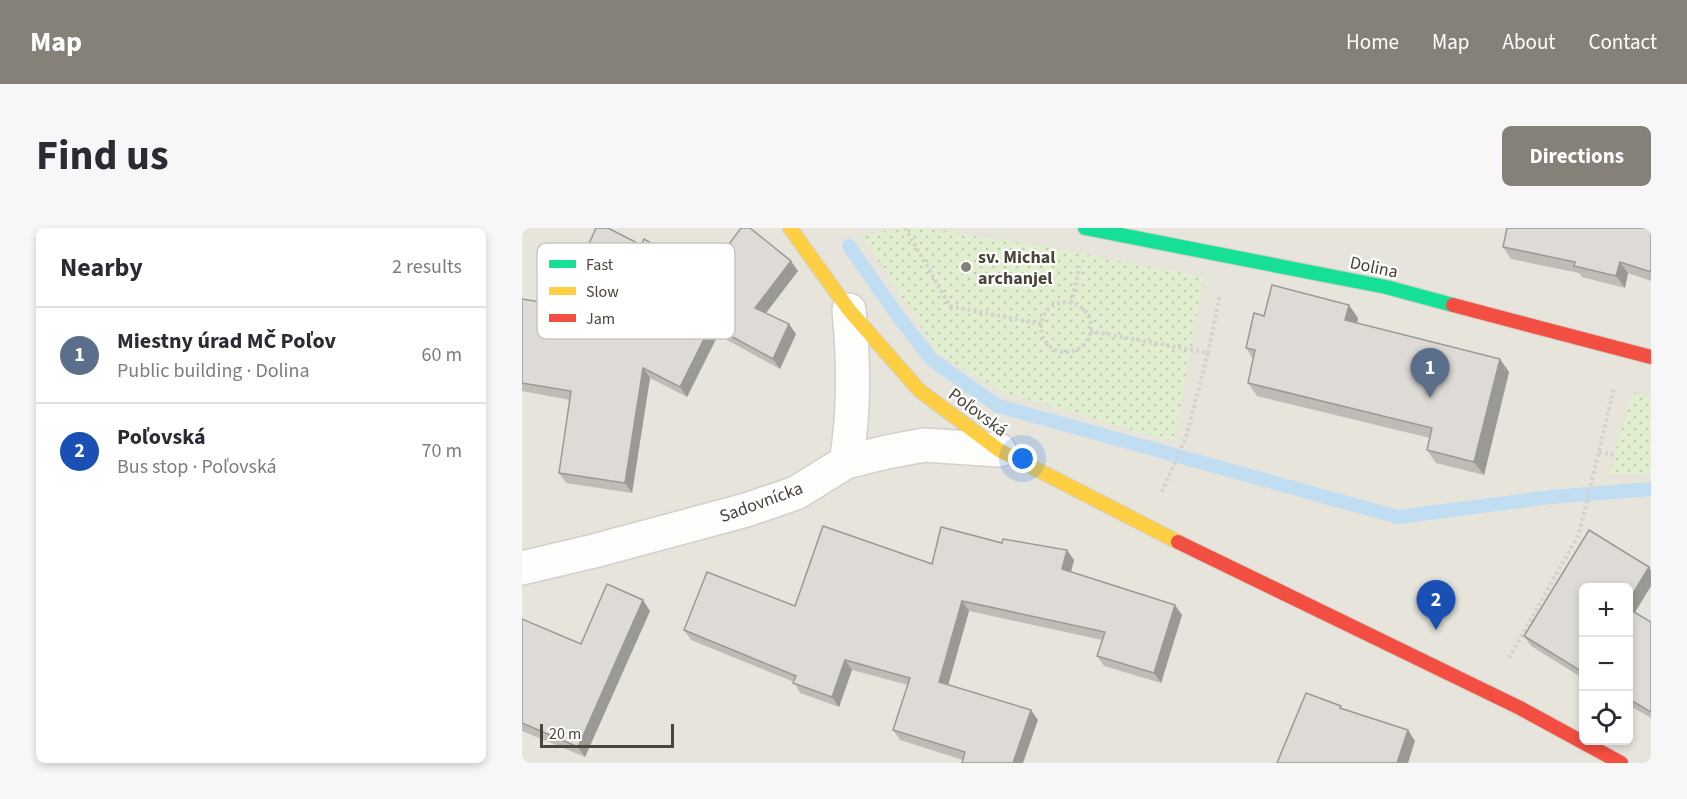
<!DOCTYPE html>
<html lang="en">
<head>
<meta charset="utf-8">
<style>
	:root { --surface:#fff; --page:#f7f7f7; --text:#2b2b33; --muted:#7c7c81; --line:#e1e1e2; --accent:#868178 }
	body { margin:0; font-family:"Source Sans 3",sans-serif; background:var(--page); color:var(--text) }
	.controls { position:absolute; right:18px; bottom:18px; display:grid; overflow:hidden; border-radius:9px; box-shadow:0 3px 9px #0003 }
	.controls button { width:54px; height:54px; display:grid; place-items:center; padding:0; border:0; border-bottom:2px solid var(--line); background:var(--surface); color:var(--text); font:30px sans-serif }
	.scale { position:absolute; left:18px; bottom:15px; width:134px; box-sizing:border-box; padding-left:6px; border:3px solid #4b4439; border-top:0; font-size:16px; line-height:21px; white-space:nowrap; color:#4b4439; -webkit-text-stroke:4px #fff; paint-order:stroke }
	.you { position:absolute; left:501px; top:231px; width:21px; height:21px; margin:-15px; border:4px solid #fff; border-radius:50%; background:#1a73e8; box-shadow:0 0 0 9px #1a73e833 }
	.badge { display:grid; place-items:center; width:39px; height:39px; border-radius:50%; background:var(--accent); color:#fff; font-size:20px; font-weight:700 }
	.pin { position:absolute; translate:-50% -50px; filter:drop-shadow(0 2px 3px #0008) }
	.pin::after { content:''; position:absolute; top:32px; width:21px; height:18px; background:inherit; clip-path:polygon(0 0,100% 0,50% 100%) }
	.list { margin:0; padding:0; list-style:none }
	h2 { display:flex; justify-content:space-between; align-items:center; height:78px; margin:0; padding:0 24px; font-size:26px }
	h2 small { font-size:20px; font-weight:400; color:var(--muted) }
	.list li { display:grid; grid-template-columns:39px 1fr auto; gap:18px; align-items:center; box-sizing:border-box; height:96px; padding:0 24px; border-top:2px solid var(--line) }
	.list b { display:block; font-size:22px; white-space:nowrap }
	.list p { margin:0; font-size:20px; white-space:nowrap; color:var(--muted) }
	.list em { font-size:20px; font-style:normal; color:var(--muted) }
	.icon { flex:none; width:33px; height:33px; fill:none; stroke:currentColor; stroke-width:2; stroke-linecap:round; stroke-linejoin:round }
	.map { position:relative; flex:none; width:1129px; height:535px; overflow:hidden; border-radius:9px }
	header { display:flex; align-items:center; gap:36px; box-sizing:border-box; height:84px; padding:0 30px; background:var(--accent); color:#fff }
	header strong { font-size:28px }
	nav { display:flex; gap:33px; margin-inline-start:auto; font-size:21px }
	.intro { display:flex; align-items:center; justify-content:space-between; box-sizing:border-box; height:144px; padding:0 36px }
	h1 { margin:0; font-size:42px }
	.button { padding:15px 27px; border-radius:9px; background:var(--accent); color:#fff; font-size:21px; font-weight:700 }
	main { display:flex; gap:36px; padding:0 36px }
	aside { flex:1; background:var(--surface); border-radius:9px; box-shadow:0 3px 9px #0003 }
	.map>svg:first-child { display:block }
	.residential { fill:#e7e4dc; fill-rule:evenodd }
	.park { fill:url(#park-dots) }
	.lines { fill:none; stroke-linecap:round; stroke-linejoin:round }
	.stream { stroke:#c0ddf1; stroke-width:14 }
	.street-casing { stroke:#d2d0cb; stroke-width:36 }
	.fast-casing { stroke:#d3cfc5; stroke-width:16 }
	.slow-casing { stroke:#d3cfc5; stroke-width:16 }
	.jam-casing { stroke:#d3cfc5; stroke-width:16 }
	.path { stroke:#d3d2cc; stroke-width:4; stroke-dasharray:3 3; stroke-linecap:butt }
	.street { stroke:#fdfdfc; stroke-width:33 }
	.fast { stroke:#16e098; stroke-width:14 }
	.slow { stroke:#ffcf43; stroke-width:14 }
	.jam { stroke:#f24e42; stroke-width:14 }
	.wall { fill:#bfbcb8 }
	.shaded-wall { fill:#9b9996 }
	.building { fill:#dedbd6; stroke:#9b9996; stroke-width:1.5 }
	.poi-dot { fill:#868178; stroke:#fff; stroke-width:2 }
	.labels { text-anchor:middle; stroke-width:4.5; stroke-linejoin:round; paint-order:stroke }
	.poi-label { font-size:18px; font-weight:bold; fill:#4b4439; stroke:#fff; text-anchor:start }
	.street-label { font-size:18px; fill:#4b4439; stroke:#fff }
	.key { fill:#fff; stroke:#c9c7c4; stroke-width:1.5 }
	.key-label { font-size:16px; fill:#4b4439 }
</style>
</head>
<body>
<header>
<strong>Map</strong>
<nav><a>Home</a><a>Map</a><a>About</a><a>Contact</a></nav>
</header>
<div class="intro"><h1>Find us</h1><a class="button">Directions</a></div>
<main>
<aside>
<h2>Nearby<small>2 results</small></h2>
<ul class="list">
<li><span class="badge" style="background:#5c6f8a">1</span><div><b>Miestny úrad MČ Poľov</b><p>Public building · Dolina</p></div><em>60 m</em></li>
<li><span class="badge" style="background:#1a4fb4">2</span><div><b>Poľovská</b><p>Bus stop · Poľovská</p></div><em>70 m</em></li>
</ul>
</aside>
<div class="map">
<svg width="1129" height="535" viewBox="0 0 1129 535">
	<defs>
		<pattern id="park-dots" width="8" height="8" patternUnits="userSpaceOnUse" patternTransform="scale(1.5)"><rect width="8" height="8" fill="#e1eecf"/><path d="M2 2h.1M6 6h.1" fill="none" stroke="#c3cdb2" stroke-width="1.8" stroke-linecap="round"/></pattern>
	</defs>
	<rect width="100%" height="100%" fill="#f4f2ee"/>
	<path class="residential" d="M0,0H1129V535H0ZM1062,359H1106V512H1062Z"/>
	<g class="park">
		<path d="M376,0H402L529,20L682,49L652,214L481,164L416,125L340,8Z"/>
		<path d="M1110,164L1129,170V245L1087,247Z"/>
	</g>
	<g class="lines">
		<path class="stream" d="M327,18L376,88L410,132L476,178L876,289L1029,269L1129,261"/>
		<defs>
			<g id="street">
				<path d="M324,234C333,183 332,134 327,82"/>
				<path d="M0,340L72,323L224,282L274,265L324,234L365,224L402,217L477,222"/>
			</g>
			<path id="fast" d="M563,0L864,59L931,77"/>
			<path id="slow" d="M268,0L327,82L397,162L477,222L656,314"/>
			<g id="jam">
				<path d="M931,77L1129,129"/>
				<path d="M656,314L998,480L1099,535"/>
			</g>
		</defs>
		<use href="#street" class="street-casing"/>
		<use href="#fast" class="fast-casing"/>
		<use href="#slow" class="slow-casing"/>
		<use href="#jam" class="jam-casing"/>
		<g class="path">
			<path d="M383,0L428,78L519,96"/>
			<circle cx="544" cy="99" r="25"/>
			<path d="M549,75L558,38"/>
			<path d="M568,103L686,125L698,67"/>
			<path d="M1077,224L1093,227"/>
			<path d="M640,264L665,206L686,125"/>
			<path d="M987,430L1057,306L1092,160"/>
		</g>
		<use href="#street" class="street"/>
		<use href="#fast" class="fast"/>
		<use href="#slow" class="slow"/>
		<use href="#jam" class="jam"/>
	</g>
	<g class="wall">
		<path d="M1129,0V53L1106,45L1103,60L1060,49L1057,45L989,31L981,19Z"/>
		<path d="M119,17L185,46L276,43L244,85L274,106L258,141L196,107L165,169L128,150L110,265L44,255L37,245L48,172L0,163V71L18,74L56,40Z"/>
		<path d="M742,88L836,90L835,95L987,144L962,247L914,235L905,222L908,210L735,168L726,155L731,131L724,120Z"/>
		<path d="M1067,302L1127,339L1129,343V358L1112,385L1129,394V490L1107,477V360H1062V451L1009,418L1002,408Z"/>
		<path d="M480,315L552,332L549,344L660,387L639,455L582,438L575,428L580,412L447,383L426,457L516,492L441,532L378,512L371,502L386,457L330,442L317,479L278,465L272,454L169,412L162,402L273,378L410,336Z"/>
		<path d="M128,383L63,529L0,503V391L59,416Z"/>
	</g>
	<g class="shaded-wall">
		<path d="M269,33L276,43L240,90L233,80Z"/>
		<path d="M1098,34L1106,45L1103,60L1094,48Z"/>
		<path d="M827,77L836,90L833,105L823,92Z"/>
		<path d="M267,96L274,106L258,141L251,131Z"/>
		<path d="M189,97L196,107L165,169L158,159Z"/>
		<path d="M978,131L987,144L962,247L952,234Z"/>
		<path d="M121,140L128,150L110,265L103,255Z"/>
		<path d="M545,322L552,332L547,351L540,341Z"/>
		<path d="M1127,339L1129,343V358L1110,389L1107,385V372Z"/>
		<path d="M121,372L128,383L63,529L56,519Z"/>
		<path d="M440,373L447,383L424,465L417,454Z"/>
		<path d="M653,377L660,387L639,455L632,445Z"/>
		<path d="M323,432L330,442L317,479L310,469Z"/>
		<path d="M509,482L516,492L501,535H491Z"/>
		<path d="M886,502L893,513L886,535H875Z"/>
	</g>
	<g class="building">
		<path d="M74,0H86L119,17L122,11L185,46L219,0H228L269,33L233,80L267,96L251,131L189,97L158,159L121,140L103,255L37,245L49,163L0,155V71L18,74L28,25L56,40Z"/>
		<path d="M985,0H1129V44L1098,34L1094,48L1052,38L1053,34L981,19Z"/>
		<path d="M750,57L827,77L823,92L978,131L952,234L905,222L910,200L726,155L733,122L724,120L732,85L742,88Z"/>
		<path d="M301,298L410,336L419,299L480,315L481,311L545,322L540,341L653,377L632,445L575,428L583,404L440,373L417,454L509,482L491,535H440L443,524L371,502L388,450L323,432L310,469L271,455L274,448L162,402L185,344L273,378Z"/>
		<path d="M1067,302L1127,339L1107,372V360H1062V445L1002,408Z"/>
		<path d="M85,356L121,372L56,519L0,495V391L59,416Z"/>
		<path d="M1107,381L1129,394V484L1107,471Z"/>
		<path d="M784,465L819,478L818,480L886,502L875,535H755Z"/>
	</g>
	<circle class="poi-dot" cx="444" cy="39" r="6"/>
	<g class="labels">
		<g class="poi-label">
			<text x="456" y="35">sv. Michal<tspan x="456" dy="21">archanjel</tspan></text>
		</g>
		<g class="street-label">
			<text transform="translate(852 39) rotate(12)" y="6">Dolina</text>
			<text transform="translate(456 184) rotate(37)" y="6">Poľovská</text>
			<text transform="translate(239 274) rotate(-20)" y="6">Sadovnícka</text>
		</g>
	</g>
	<rect x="15" y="15" width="198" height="96" rx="9" class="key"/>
	<rect x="27" y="32" width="27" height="8" fill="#16e098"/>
	<rect x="27" y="59" width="27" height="8" fill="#ffcf43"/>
	<rect x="27" y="86" width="27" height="8" fill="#f24e42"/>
	<g class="key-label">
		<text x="64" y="42">Fast</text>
		<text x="64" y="69">Slow</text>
		<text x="64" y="96">Jam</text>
	</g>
</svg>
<div class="controls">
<button>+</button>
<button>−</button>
<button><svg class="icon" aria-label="locate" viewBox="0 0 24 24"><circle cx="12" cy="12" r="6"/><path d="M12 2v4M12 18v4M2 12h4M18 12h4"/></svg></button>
</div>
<div class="scale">20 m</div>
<div class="you"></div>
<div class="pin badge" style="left:908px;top:170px;background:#5c6f8a">1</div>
<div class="pin badge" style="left:914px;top:402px;background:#1a4fb4">2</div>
</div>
</main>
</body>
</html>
